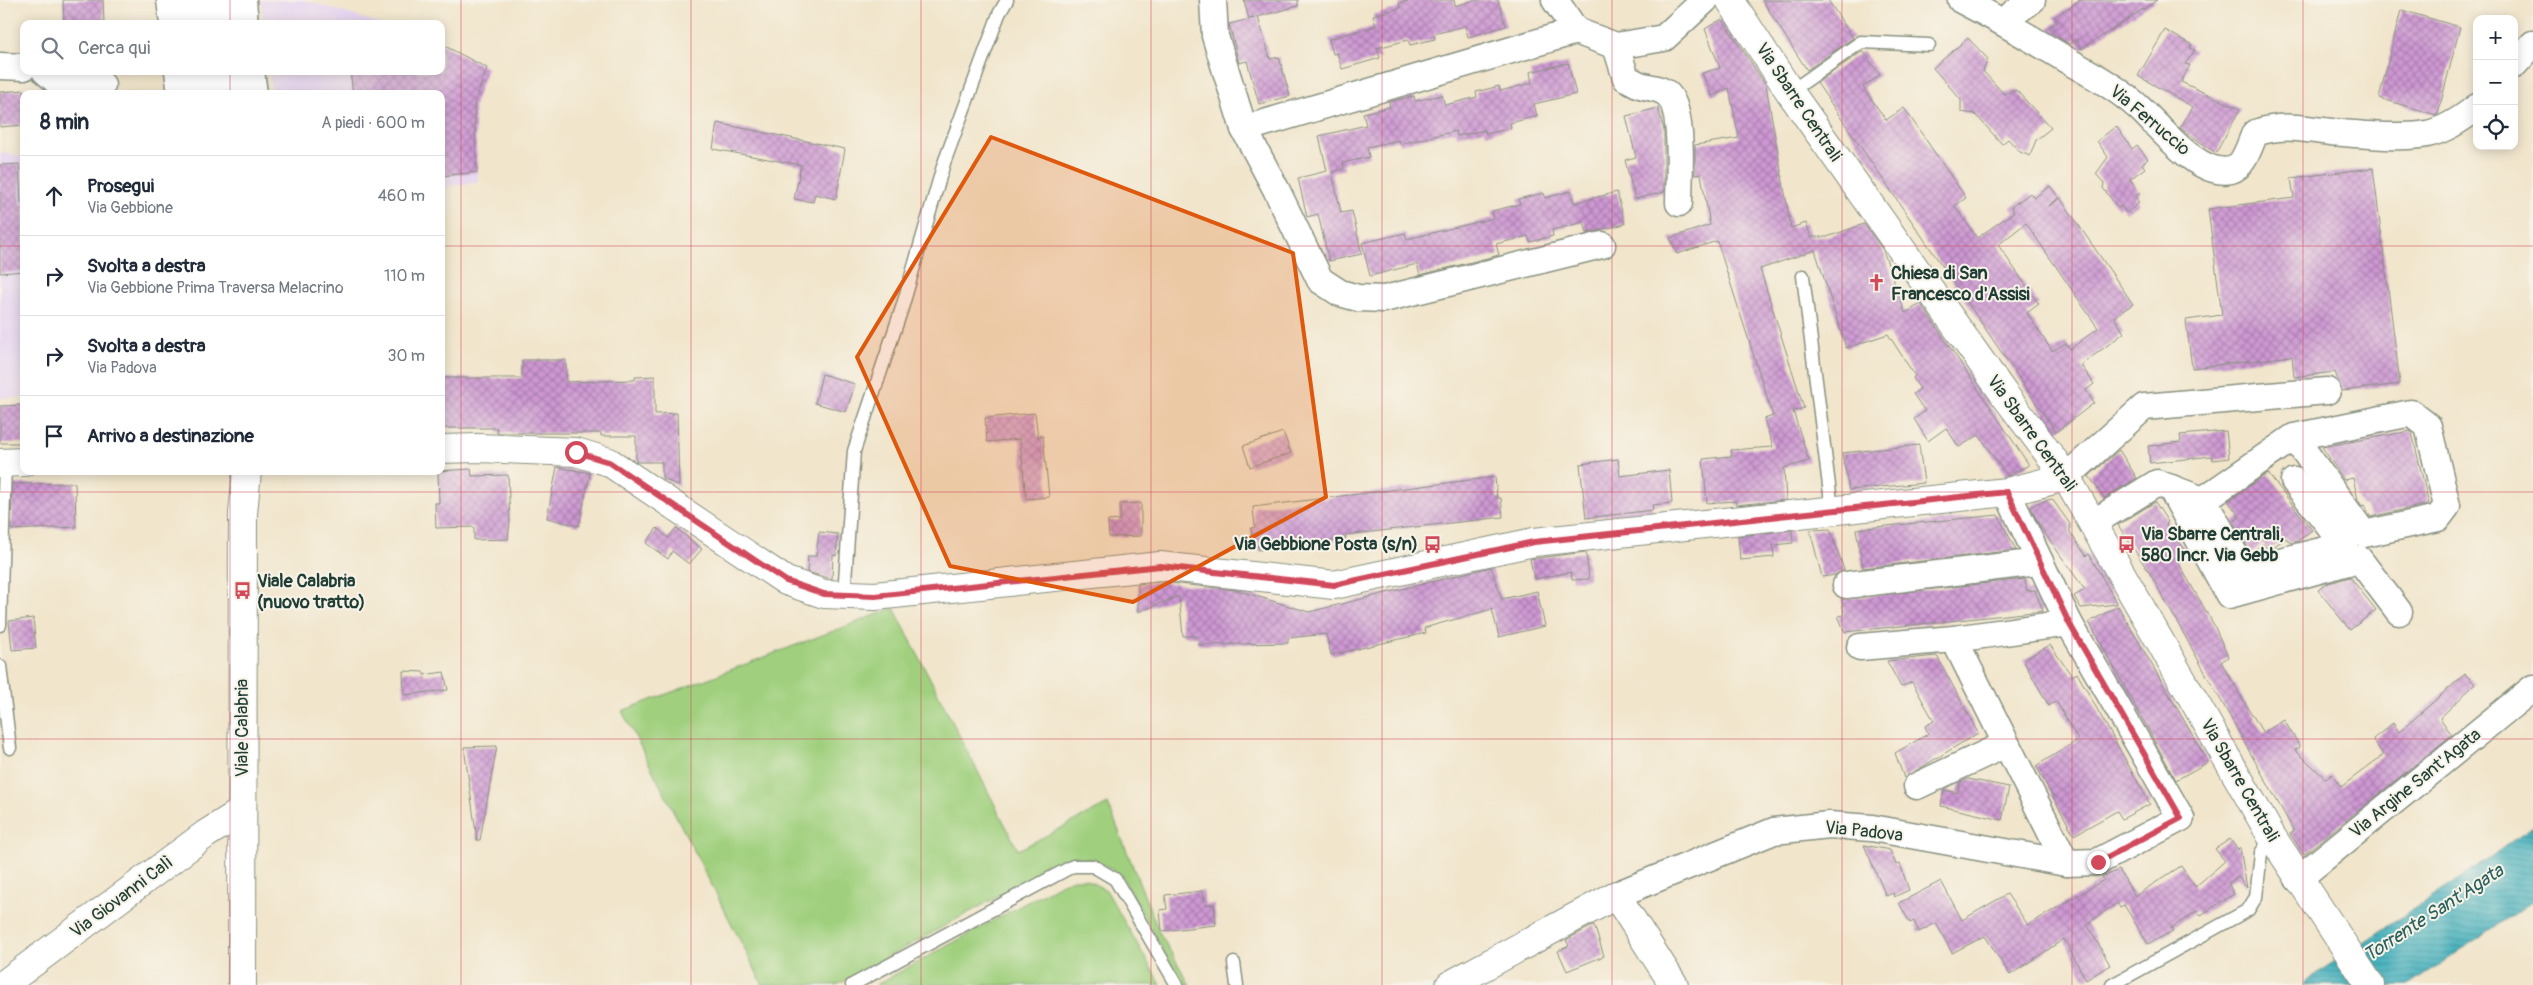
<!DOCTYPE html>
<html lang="it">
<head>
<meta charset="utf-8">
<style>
	:root { --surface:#fff; --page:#f6f6f7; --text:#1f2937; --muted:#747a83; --line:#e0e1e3 }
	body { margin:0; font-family:Pangolin,sans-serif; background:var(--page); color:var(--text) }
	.controls { position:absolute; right:15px; top:15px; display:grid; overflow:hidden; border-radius:10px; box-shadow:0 2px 12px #0003 }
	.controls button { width:45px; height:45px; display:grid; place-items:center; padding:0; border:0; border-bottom:1px solid var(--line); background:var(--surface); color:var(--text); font:25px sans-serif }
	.stop { position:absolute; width:15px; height:15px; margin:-11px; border:4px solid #d1495b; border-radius:50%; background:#fff }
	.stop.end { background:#d1495b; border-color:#fff; box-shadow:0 1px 5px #0008 }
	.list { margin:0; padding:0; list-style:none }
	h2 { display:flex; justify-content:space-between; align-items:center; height:65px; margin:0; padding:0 20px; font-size:21px }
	h2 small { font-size:16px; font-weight:400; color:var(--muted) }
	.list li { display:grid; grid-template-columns:32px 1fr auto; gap:15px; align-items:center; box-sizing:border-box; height:80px; padding:0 20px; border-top:1px solid var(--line) }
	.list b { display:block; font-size:19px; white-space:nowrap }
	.list p { margin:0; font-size:16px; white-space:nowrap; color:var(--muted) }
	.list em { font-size:16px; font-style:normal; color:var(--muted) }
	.icon { flex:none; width:28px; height:28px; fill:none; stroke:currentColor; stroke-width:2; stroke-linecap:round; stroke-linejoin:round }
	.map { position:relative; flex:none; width:2533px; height:985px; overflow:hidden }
	.search { position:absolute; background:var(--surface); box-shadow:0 2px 12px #0003; left:20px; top:20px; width:425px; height:55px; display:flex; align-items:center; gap:12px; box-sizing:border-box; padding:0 18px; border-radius:10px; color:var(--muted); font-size:19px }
	.panel { position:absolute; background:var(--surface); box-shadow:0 2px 12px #0003; left:20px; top:90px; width:425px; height:385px; border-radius:10px }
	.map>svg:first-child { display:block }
	.built { fill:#e5d3f1 }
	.grass { fill:#a0d07e; stroke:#608659 }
	.water { fill:url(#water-rules); stroke:#307678 }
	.building { fill:url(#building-cross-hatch); fill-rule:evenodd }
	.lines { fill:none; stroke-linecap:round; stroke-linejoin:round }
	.service-casing { stroke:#889180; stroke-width:15 }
	.minor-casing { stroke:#889180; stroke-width:29 }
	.tertiary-casing { stroke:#889180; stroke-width:30 }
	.secondary-casing { stroke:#889180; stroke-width:30 }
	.service { stroke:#fff; stroke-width:12 }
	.minor { stroke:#fff; stroke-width:26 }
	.tertiary { stroke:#fff; stroke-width:28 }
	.secondary { stroke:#fff; stroke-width:28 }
	.route { stroke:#d1495b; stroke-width:6 }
	.marked { fill:#de580e; fill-opacity:0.2; stroke:#de580e; stroke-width:4; stroke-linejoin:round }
	.grid { fill:none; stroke:#d1495b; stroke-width:1; stroke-opacity:0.55 }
	.labels { text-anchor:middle; stroke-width:4; stroke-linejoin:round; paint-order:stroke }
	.street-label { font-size:18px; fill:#1f3d34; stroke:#f7f3e8 }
	.poi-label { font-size:18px; font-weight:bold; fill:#1f3d34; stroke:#f7f3e8; text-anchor:start }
	.water-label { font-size:19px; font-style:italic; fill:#295f5d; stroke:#f7f3e8 }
</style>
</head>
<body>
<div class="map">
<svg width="2533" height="985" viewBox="0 0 2533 985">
	<defs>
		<pattern id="water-rules" width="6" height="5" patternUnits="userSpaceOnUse" patternTransform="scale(1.25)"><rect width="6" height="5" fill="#40afbc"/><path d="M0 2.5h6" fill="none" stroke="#35909a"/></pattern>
		<pattern id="building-cross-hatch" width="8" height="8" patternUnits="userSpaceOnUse" patternTransform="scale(1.25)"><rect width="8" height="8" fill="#ce98d3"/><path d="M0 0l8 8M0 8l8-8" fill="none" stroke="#a77dac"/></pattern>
	</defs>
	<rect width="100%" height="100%" fill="#f7f3e8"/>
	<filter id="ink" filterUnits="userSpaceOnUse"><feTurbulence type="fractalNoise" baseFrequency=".02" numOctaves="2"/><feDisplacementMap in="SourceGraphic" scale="10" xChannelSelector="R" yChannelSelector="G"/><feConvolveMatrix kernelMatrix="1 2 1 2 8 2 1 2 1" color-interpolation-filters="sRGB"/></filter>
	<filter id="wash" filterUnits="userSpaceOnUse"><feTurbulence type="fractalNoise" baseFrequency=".0096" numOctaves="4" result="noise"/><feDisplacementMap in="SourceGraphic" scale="20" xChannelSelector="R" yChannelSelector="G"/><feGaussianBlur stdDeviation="1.12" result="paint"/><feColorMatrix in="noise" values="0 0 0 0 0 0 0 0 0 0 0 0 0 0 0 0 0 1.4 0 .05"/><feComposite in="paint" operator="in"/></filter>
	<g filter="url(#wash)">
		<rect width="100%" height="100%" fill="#f1e5cb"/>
		<g class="built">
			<path d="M261,0H304L381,24H264Z"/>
			<path d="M441,44L487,68L474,105L478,182L441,187V94H272L269,71H441Z"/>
			<path d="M0,152L24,157V397L0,398Z"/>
		</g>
		<g class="grass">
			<path d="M894,608L1018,850L1108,804L1159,932L1190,985H1183L1121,875L1096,860L1070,857L837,985H763L622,711Z"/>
			<path d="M1073,879H1085L1106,890L1161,985H876L1062,883Z"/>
		</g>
		<path class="water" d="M2533,826V901L2409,985H2304L2317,973L2486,861Z"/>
		<g id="blocks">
			<g class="building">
				<path d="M63,0H103L104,24H64Z"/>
				<path d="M1244,0H1298V6L1249,19Z"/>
				<path d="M1411,0H1454L1455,6L1475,0H1498L1506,26L1468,37L1465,26L1434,34L1435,39L1410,45L1408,40L1377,48L1380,58L1342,69L1337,53L1333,54L1329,39L1376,26L1373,15L1400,8L1399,3Z"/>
				<path d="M1762,0H1828L1853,38L1807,70Z"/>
				<path d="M2080,0H2157L2082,49L2076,39L2069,44L2055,35L2049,27L2058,22L2054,17Z"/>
				<path d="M2401,10L2460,27L2438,114L2436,115L2379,98Z"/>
				<path d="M1258,17L1270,59L1279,57L1290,96L1259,104L1247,61L1239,63L1229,24Z"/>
				<path d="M1722,19L1766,85L1791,228L1806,223L1811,237H1827L1864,224L1883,250L1905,313L1921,304L2029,465L2007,476L1979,435L1959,447L1946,428L1928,441L1914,419L1925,411L1913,394L1920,389L1913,378L1915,376L1888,334L1846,348L1815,250L1760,269L1804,408L1793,411L1809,461L1784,468L1786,500L1736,505V501L1707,503L1703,459L1732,456L1731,450L1773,447L1764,419L1773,416L1717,241L1677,254L1670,238L1710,225L1701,174L1695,175V145L1739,138L1729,88L1712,96L1702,73L1720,68L1705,29Z"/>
				<path d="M2165,30L2192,45L2190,48L2195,50L2185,64L2190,65L2181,82L2240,109L2216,153L2180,128L2193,107L2138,76Z"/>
				<path d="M1968,38L1988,59L1983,71L2004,94L2016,90L2051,128L2036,140L2030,156L2020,152L2008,139L2002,144L1975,114L1961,112V100L1933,68Z"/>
				<path d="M441,44L487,68L474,105L477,172L441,176V94H353L350,71H441Z"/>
				<path d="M1863,51L1880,75L1863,87L1886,120L1904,108L1966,198L1955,206L1977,238L2014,212L2011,207L2030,193L2034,198L2050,186L2059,198L2049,206L2060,198L2133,304L2114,317L2124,333L2081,365L2094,384L2086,390L2094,403L2056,432L1817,83ZM2026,223L2098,328L2070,349L2066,343L2052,351L2027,313L2039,304L1998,245Z"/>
				<path d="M1568,63L1576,94L1534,104L1537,116L1510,123L1511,128L1486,134L1485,130L1457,136L1456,131L1400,144L1399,140L1367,147L1369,157L1343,163L1344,169L1332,172L1341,213L1352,211L1362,254L1329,261L1318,214L1307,217L1298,178L1327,171L1319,136L1366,125L1363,113L1390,107L1389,102L1414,96L1415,101L1442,95L1445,105L1477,97L1476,92L1499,86L1500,91L1532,83L1530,72Z"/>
				<path d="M24,90V125L0,127V92Z"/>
				<path d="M1658,108L1664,130V192L1635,199L1625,160L1636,157L1626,116Z"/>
				<path d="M717,123L845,149L836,199L815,194L813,202L794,199L801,165L713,149Z"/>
				<path d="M2116,126L2132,149L2137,145L2148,159L2142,164L2145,168L2130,179L2140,193L2135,196L2139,203L2126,213L2121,206L2118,208L2103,188L2104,183L2096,174L2108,157L2097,141Z"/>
				<path d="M19,164L21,204H24V271L0,273V165Z"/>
				<path d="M2373,168L2400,384L2342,391L2335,372L2294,377L2292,356L2192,368L2186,320L2222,315L2208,209L2294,198L2291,178Z"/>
				<path d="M1571,191L1574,203L1617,192L1625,224L1587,233L1584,222L1552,230L1553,236L1530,242L1528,236L1496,244L1499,255L1420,275L1417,264L1370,276L1362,243L1405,233L1407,239L1494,218L1492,211L1520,204L1518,199L1544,193L1545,198Z"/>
				<path d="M522,360H566V382L635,380V377L655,376V414L677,413L679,486L662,478V462H636V436H601V433H497V428H441V378H522Z"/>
				<path d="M822,374L855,384L846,412L815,403Z"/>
				<path d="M24,405V443H0V406Z"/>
				<path d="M1035,413L1038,437L1043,436L1049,497L1026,499L1020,439L987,442L985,418Z"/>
				<path d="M2226,431L2229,458L2213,460L2212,456L2150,463L2148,446L2181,442L2180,435Z"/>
				<path d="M2410,431L2412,433L2429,504L2370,517L2365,505L2362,506L2358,500L2353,478L2344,480L2322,447Z"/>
				<path d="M1283,432L1291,453L1250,467L1243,446Z"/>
				<path d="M1919,445L1924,483L1849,490L1842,453Z"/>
				<path d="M2119,450L2137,478L2104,498L2089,476Z"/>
				<path d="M1618,459L1620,476L1669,470L1672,503L1652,505L1653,510L1586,518L1580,464Z"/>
				<path d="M557,467L590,473L579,526L547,518Z"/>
				<path d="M471,469L472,476L508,475L510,522L508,539L474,540V527L436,528L435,503H439L438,471Z"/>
				<path d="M2268,473L2312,530L2298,541L2290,543L2286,538L2273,547L2267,549L2263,544L2251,553L2233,522L2240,517L2228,501Z"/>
				<path d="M1495,477L1497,498H1501L1503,517L1345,535L1346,539L1258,550V545L1253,546L1251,528L1255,527L1253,507Z"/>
				<path d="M75,483L76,527L11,530L12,484Z"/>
				<path d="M2052,499L2070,524V532L2086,556L2089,554L2117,604L2081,608L2074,596L2085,590L2039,525L2031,507L2037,503Z"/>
				<path d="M2155,502L2168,522L2166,524L2186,551L2175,557L2214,625L2228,657L2221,662L2263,733L2284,720L2300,747L2295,750L2326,779L2332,774L2341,787L2383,755L2373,739L2393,723L2399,732L2465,674L2475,684L2440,718L2452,735L2304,854L2290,834L2294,831L2149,572L2118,525Z"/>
				<path d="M1141,503V536L1109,537L1108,521L1120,520V504Z"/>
				<path d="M1998,515L2016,550L1863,568L1856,529Z"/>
				<path d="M657,528L668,538L676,528L702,549L689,564L672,551L668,559L646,543Z"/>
				<path d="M1830,529L1844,570L1835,575L1822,577L1810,530Z"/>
				<path d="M1792,530L1793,543L1773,545L1774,557L1740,560L1738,536Z"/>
				<path d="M819,532L838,534L836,556L833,555L832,579L807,572L808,556H816Z"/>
				<path d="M1586,552L1589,579L1572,580L1571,572L1534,579L1530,559Z"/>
				<path d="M1491,567L1502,599L1537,591L1545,626L1499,637L1492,609L1424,628L1426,633L1331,655L1326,634L1288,638V643L1198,645L1197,636H1183L1179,596L1138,612V584L1160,582L1236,590L1309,612Z"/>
				<path d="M2350,577L2376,610L2350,630L2318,590L2326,584Z"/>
				<path d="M2025,579L2027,591L2035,590L2043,611L1845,632L1838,616L1844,615L1842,599Z"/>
				<path d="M2118,606L2208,762L2176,780L2089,622Z"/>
				<path d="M33,618L36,648L12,650L9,621Z"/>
				<path d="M2050,645L2072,676L2077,673L2150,804L2122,819L2117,811L2074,835L2036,766L2078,740L2056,701L2049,706L2023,660Z"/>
				<path d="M1937,656L1978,733L1904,778L1895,753L1928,734L1925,726L1934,721L1912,682L1901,687L1887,661Z"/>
				<path d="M403,671L424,672V675L444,672L448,690L404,695Z"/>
				<path d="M497,746L480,840H477L464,747Z"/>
				<path d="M1968,779L2009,787L2002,820L1941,806L1944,790L1958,793L1960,782Z"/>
				<path d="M2230,839L2238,850L2240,848L2247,888L2238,877L2228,883L2234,894L2201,915L2197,911L2171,928L2173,931L2148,944L2124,905L2120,907L2117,903L2087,924L2110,965L2086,980L2064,939L2010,975L1985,936L1952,953L1936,923L1919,932L1914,921L1910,923L1899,903L1941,881L1962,920L2007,894L2028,925L2104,880L2102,877L2119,870L2135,896L2181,866L2195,887L2225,861L2215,849Z"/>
				<path d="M1864,845L1890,850L1896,865L1900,864L1909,890L1894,897L1893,893L1886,896Z"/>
				<path d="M1203,891L1205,905L1214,904L1216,925L1162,931L1160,910L1167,909L1165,895Z"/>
				<path d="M1594,925L1604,956L1567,971L1558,951L1569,946L1566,940Z"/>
			</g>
		</g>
	</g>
	<g filter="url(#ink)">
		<use href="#blocks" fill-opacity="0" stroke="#889180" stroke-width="1"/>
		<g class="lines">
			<defs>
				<g id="service">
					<path d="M1790,92L1861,42L1929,45"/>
					<path d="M1803,276L1832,510"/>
					<path d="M844,595L854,451L902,308L944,163L999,14L1007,0"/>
					<path d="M0,625L5,463"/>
					<path d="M0,666L10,748"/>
					<path d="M1234,963L1237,985"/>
					<path d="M852,985L1073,866H1093L1115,879L1177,985"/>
					<path d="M2112,985L2248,910L2256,897L2261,853L2272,837"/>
				</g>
				<g id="minor">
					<path d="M170,0L173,24"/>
					<path d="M243,0L245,24"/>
					<path d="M1213,0L1215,36L1244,129L1576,31L1555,0"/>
					<path d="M1961,0C1998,19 2034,40 2070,62C2093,75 2117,88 2137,106C2158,124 2198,178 2231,170C2244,167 2250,144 2255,133C2286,123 2300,129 2331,132C2356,134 2403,139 2427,134C2446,130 2462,119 2477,107"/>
					<path d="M2003,21L2032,0"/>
					<path d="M1576,31L1616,46L1664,38L1705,0"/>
					<path d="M1616,46L1626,78C1631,80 1635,83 1640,85C1649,88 1658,87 1666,93C1685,107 1679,179 1679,203"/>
					<path d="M2514,65L2533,44"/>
					<path d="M0,66L24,67"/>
					<path d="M45,71L61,85H102"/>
					<path d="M178,71L181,94"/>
					<path d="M251,71L254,94"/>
					<path d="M1244,129L1276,189L1320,280L1340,293L1358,298L1384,299L1602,245"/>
					<path d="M2066,477L2144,407L2327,391"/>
					<path d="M2171,488L2229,595L2359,559L2399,612"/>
					<path d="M2203,500L2294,437L2364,534L2438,518L2447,506L2428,426L2411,413L2294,437"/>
					<path d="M2093,523L2157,483L2203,500L2244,570L2345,545L2294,481"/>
					<path d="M1846,585L2040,562"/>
					<path d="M1954,639L2066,863"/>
					<path d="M1860,647L1954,639L2069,623"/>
					<path d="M1917,786L2006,744"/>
					<path d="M2298,879L2533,688"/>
					<path d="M1616,895L1774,831L1829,825L1872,828L2066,863L2097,862L2181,818L2069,623L2007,492"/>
				</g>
				<g id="tertiary">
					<path d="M1730,0L1790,92L2004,394L2066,477L2272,837L2370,985"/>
					<path d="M441,449L478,448L576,452L609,462L786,581L824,594L875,596L1160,566L1334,585L1534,542L2007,492L2066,477"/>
					<path d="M0,463L24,462"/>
					<path d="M3,985L206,834L241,812"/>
				</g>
				<g id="secondary">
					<path d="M194,0L197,24"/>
					<path d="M218,0L221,24"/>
					<path d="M203,71L206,94"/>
					<path d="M226,71L229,94"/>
					<path d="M242,985L243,514L247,471"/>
					<path d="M1450,985L1616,895L1674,985"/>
				</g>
			</defs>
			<use href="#service" class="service-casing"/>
			<use href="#minor" class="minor-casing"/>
			<use href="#tertiary" class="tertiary-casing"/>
			<use href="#secondary" class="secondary-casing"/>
			<use href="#service" class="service"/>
			<use href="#minor" class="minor"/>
			<use href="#tertiary" class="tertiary"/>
			<use href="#secondary" class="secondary"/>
		</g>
	</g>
	<g class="lines" filter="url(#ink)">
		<path class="route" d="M576,452L609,462L786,581L824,594L875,596L1160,566L1334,585L1534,542L2007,492L2069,623L2181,818L2098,862"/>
	</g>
	<path class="marked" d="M991,137L1293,253L1326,497L1133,602L950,566L857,357Z"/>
	<path class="grid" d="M230,0V24M461,0V985M691,0V985M921,0V985M1151,0V985M1382,0V985M1612,0V985M1842,0V985M2072,0V985M2303,0V985M230,71V94M0,246H24M441,246H2533M230,471V985M0,492H2533M0,739H2533"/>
	<defs>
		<symbol id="church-bare" viewBox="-9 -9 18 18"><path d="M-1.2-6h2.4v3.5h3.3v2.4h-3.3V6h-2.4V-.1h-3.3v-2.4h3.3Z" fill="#d1495b" stroke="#f7f3e8" stroke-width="2.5" paint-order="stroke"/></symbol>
		<symbol id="bus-bare" viewBox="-9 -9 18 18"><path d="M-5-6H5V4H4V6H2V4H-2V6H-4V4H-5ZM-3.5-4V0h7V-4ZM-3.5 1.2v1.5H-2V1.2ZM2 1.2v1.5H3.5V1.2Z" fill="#d1495b" stroke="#f7f3e8" stroke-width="2.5" paint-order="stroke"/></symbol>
	</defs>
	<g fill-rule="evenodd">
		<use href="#church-bare" x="1864" y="270" width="25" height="25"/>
		<use href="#bus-bare" x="1420" y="532" width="25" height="25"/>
		<use href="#bus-bare" x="2114" y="532" width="25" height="25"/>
		<use href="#bus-bare" x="230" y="578" width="25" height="25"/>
	</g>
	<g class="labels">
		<g class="street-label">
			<text transform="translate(1799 102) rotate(56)" y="6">Via Sbarre Centrali</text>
			<text transform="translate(2150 120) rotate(40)" y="6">Via Ferruccio</text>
			<text transform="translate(2032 433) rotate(54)" y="6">Via Sbarre Centrali</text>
			<text transform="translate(242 728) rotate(-90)" y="6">Viale Calabria</text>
			<text transform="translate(2240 780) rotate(60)" y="6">Via Sbarre Centrali</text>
			<text transform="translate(2415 783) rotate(-39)" y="6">Via Argine Sant'Agata</text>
			<text transform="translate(1864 831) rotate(6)" y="6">Via Padova</text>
			<text transform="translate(121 897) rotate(-37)" y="6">Via Giovanni Calì</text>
		</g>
		<g class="poi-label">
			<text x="1891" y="279">Chiesa di San<tspan x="1891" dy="21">Francesco d'Assisi</tspan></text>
			<text x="2141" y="540">Via Sbarre Centrali,<tspan x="2141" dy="21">580 Incr. Via Gebb</tspan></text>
			<text x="1418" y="550" text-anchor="end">Via Gebbione Posta (s/n)</text>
			<text x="257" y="587">Viale Calabria<tspan x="257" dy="21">(nuovo tratto)</tspan></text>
		</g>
		<g class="water-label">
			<text transform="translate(2433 912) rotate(-33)" y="7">Torrente Sant'Agata</text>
		</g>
	</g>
</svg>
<div class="controls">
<button>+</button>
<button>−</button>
<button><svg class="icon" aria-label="locate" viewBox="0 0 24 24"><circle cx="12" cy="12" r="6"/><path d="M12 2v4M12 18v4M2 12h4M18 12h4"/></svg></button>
</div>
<div class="stop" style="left:576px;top:452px"></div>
<div class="stop end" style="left:2098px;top:862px"></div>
<div class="search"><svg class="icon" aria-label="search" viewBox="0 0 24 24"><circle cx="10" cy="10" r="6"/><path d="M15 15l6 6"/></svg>Cerca qui</div>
<section class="panel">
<h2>8 min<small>A piedi · 600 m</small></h2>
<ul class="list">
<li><svg class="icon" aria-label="ahead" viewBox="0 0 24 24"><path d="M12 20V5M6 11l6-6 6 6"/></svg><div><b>Prosegui</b><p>Via Gebbione</p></div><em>460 m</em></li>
<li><svg class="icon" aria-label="right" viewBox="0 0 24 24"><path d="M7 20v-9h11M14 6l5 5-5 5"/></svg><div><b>Svolta a destra</b><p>Via Gebbione Prima Traversa Melacrino</p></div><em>110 m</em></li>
<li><svg class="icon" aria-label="right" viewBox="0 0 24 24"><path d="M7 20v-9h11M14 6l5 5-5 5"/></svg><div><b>Svolta a destra</b><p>Via Padova</p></div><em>30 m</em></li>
<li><svg class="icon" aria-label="arrive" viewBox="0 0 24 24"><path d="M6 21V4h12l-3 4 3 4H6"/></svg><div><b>Arrivo a destinazione</b></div></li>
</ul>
</section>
</div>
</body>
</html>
